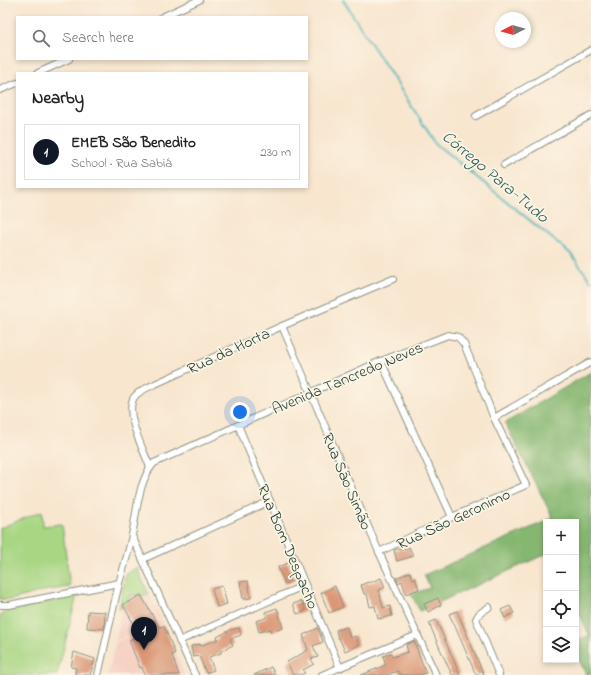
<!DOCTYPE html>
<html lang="en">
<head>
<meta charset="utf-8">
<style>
	:root { --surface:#fff; --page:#f6f6f6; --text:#222; --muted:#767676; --line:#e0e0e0; --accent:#111827 }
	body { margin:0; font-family:"Indie Flower",sans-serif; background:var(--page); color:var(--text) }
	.controls { position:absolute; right:12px; bottom:12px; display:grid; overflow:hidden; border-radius:0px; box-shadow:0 2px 6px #0003 }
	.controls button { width:36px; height:36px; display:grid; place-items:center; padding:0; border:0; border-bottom:1px solid var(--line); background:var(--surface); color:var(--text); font:20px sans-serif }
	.compass { position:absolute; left:495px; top:12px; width:36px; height:36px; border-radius:50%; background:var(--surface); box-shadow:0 2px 6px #0003; rotate:264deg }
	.you { position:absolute; left:240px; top:412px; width:14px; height:14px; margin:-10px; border:3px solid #fff; border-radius:50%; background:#1a73e8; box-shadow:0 0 0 6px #1a73e833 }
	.badge { display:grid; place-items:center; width:26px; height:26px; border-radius:50%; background:var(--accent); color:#fff; font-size:13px; font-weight:700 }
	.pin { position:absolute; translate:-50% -33px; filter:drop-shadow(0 1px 2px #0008) }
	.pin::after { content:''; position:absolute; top:21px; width:14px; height:12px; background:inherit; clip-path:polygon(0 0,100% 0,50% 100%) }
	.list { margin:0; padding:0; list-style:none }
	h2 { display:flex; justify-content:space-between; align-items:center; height:52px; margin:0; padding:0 16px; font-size:17px }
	h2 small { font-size:13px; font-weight:400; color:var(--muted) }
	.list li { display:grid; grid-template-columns:26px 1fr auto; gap:12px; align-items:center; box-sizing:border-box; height:56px; margin:0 8px 8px; padding:0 8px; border:1px solid var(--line); border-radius:0px }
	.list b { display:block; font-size:15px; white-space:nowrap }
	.list p { margin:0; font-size:13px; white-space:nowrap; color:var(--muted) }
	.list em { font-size:13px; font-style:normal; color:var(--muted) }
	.icon { flex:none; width:22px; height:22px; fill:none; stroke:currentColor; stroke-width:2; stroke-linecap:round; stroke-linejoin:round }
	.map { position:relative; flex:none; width:591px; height:675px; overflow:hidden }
	.search { position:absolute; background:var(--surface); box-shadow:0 2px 6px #0003; left:16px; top:16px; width:292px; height:44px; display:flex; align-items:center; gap:10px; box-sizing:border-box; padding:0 14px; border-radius:0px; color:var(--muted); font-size:15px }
	.panel { position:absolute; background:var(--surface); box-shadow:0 2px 6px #0003; left:16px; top:72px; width:292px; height:116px; border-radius:0px }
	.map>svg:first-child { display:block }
	.built { fill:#f6d2c5 }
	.green { fill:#a8d683; stroke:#648a5c }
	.forest { fill:#86b771; stroke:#527a52 }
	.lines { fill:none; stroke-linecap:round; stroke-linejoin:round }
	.stream { stroke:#42b2ba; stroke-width:2 }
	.building { fill:#da9776 }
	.street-casing { stroke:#8c9282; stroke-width:8 }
	.street { stroke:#fff; stroke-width:6 }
	.labels { text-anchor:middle; stroke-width:3.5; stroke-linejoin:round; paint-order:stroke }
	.street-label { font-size:16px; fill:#1f3d34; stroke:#fcf5e5 }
	.water-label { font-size:17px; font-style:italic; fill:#2a605c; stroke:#fcf5e5 }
</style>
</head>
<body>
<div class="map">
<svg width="591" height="675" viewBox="0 0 591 675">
	<rect width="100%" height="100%" fill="#fcf5e5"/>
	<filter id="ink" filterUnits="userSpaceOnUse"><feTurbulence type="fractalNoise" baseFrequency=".025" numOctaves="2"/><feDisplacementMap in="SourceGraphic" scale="8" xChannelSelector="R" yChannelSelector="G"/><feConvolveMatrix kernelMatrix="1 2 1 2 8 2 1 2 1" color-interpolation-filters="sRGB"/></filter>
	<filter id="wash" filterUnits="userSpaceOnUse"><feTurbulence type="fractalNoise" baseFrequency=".012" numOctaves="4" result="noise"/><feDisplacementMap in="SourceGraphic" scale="16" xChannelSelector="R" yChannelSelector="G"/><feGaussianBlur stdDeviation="0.9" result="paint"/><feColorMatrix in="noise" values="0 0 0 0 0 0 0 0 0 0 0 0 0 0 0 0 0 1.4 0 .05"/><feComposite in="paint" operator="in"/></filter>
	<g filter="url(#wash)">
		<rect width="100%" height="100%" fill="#f8e6cf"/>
		<g class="built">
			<path d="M131,595H149L151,597L161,617L116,641L122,608L129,603L128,597Z"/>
			<path d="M161,619L185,675H108L115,643Z"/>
		</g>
		<g class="green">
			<path d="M42,511L43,526L62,524L70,587L47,590L10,600L0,599V528Z"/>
			<path d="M135,568H137L149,595H131L128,598L130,603L119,609L125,578L127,574Z"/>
			<path d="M77,595L57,675H0V615L9,611Z"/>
		</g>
		<path class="forest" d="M591,372V675H586L576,653V641L589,635L576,605V522H546V554L420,611L411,594L430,588L424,575L553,518L505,423Z"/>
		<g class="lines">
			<path class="stream" d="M343,0L436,144L570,253L591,281"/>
		</g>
		<g id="blocks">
			<g class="building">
				<path d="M409,547L413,556L397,561L394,550L401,548V550Z"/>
				<path d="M288,563L295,580L285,584L278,567Z"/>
				<path d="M410,572L413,579L415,578L419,589L406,594L402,581L398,583L396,578Z"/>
				<path d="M381,578L385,587L379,590L383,608L390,606L392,616L378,619L375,606L370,607L367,594H364L361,585L368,582L369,583Z"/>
				<path d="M248,581L251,598L243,599L240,582Z"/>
				<path d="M222,586L227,604L217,607L212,589Z"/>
				<path d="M335,586L343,607L329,613L321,593Z"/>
				<path d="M141,595L159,627L164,626L175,653L172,655L179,675H145L142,667L140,668L129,640L153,630L147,619L135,626L123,605Z"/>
				<path d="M438,598L441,605L428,612L424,604Z"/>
				<path d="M302,601L306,611L297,614L293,604Z"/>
				<path d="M510,606L514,613L505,618L501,610Z"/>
				<path d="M277,608L283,628L271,632L270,629L259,632L256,621L266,618L265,612Z"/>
				<path d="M88,611L105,612L104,629L87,628Z"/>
				<path d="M457,611L470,642L484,675H476L454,624L449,614Z"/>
				<path d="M436,620L444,638L460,675H452L441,651L429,623Z"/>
				<path d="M347,627L350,638L355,636L359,645L345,651L339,638H338L336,630Z"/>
				<path d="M239,628L241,635L230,639L233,645L221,651V653L209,657L214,670L206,673L199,656L193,657L191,646L200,644V646L218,639L217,637L230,630Z"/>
				<path d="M318,628L323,642L313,646L318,657L311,659L314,664L303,670L305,673L300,675H293L287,662L308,650L303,635Z"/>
				<path d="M414,641L426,673L420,675H400L398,671L387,675H361L386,665L383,656L391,653L392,657L408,652L406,645Z"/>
				<path d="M74,652L95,659L90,675H75L76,668L71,667Z"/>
				<path d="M271,667L275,675H254Z"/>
			</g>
		</g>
	</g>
	<g filter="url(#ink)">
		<use href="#blocks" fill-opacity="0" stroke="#8c9282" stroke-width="1"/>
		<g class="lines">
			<defs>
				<g id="street">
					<path d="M162,17L199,0"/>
					<path d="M38,73L69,59"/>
					<path d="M0,90L17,83"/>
					<path d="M476,116L591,50"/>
					<path d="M504,165L591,115"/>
					<path d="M282,326L379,552L436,675"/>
					<path d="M381,361L452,517"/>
					<path d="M494,418L591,362"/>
					<path d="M238,425L340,668"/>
					<path d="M150,468L148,462C142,447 122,408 136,395C141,390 149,387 155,384L282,326L393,279"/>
					<path d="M132,536L195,675"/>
					<path d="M143,559L270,501"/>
					<path d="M0,605H9L119,583C124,567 129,551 132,535C137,512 138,481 154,463L381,361L448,335L458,337L464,344L494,418L526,485L452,517L379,552"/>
					<path d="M489,607L479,614L476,619L499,675"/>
					<path d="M179,641L305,585"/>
					<path d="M98,675L119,583"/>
					<path d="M322,675L417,635"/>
				</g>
			</defs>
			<use href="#street" class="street-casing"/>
			<use href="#street" class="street"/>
		</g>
	</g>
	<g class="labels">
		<g class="street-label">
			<text transform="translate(228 350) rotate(-25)" y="6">Rua da Horta</text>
			<text transform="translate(347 377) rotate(-23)" y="6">Avenida Tancredo Neves</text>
			<text transform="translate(348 481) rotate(67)" y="6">Rua São Simão</text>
			<text transform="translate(453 518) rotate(-25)" y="6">Rua São Geronimo</text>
			<text transform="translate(289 546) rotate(67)" y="6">Rua Bom Despacho</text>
		</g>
		<g class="water-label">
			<text transform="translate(496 176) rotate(40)" y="6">Córrego Para-Tudo</text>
		</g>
	</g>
</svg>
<div class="controls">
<button>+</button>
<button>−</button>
<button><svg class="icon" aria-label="locate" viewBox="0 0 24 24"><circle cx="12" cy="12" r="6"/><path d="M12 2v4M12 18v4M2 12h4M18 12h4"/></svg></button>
<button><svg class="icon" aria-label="layers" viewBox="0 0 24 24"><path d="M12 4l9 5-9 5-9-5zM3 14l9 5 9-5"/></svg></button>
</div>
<svg class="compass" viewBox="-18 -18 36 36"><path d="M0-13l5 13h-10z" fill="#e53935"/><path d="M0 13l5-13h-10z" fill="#767676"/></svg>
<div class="you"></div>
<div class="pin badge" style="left:144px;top:650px">1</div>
<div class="search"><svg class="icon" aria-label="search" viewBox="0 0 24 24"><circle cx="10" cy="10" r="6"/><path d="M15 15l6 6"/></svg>Search here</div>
<section class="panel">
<h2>Nearby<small></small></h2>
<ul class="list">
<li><span class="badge">1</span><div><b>EMEB São Benedito</b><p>School · Rua Sabiá</p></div><em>230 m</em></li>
</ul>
</section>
</div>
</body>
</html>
